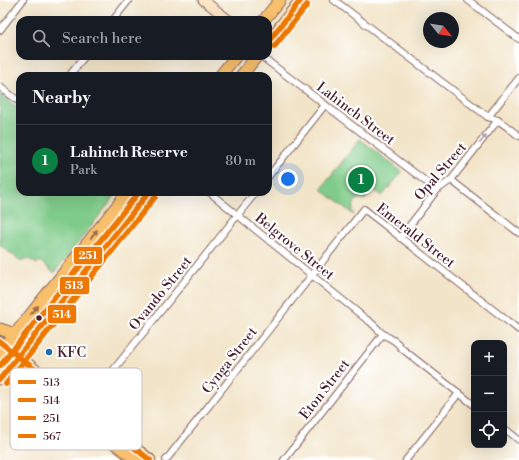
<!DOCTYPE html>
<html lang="en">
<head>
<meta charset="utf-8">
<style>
	:root { --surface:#171b24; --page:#20242c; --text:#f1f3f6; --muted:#9ea1a6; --line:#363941; --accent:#0b8043 }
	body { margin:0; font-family:"Libre Bodoni",serif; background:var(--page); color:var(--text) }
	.controls { position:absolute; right:12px; bottom:12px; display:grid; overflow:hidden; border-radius:8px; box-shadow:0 4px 16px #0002 }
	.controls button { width:36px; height:36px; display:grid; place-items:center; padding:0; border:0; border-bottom:1px solid var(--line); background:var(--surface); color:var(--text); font:20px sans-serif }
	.compass { position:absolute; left:423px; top:12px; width:36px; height:36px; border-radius:50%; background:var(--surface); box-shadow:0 4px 16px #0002; rotate:120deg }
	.you { position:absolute; left:288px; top:179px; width:14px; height:14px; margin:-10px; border:3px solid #fff; border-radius:50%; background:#1a73e8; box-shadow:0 0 0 6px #1a73e833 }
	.badge { display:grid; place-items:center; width:26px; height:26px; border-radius:50%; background:var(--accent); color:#fff; font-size:13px; font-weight:700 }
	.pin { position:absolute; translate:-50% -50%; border:2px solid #fff; box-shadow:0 1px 4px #0006 }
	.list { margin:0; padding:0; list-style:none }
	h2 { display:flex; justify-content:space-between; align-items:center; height:52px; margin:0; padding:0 16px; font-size:17px }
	h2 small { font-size:13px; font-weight:400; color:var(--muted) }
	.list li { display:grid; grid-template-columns:26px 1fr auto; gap:12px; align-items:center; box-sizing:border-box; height:72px; padding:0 16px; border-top:1px solid var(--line) }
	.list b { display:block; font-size:15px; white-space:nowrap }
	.list p { margin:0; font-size:13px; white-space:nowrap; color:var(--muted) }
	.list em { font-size:13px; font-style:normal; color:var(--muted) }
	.icon { flex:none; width:22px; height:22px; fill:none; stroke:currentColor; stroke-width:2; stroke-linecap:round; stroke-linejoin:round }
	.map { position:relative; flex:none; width:519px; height:460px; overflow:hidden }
	.search { position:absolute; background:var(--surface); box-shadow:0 4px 16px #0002; left:16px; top:16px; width:256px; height:44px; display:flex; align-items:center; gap:10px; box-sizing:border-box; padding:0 14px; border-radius:12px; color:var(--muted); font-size:15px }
	.panel { position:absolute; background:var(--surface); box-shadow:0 4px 16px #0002; left:16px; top:72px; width:256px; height:124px; border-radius:12px }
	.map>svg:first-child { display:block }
	.green { fill:#7fcb89; stroke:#64755a }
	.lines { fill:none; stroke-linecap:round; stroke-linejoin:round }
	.street-casing { stroke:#856462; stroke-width:8 }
	.secondary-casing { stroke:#856462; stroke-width:11 }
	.primary-casing { stroke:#856462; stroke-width:12 }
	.highway-casing { stroke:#856462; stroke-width:13 }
	.street { stroke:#fff; stroke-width:6 }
	.secondary { stroke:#fce5c4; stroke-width:9 }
	.primary { stroke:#f8bf6c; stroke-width:10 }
	.highway { stroke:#f8bf6c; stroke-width:11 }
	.bus-1-casing { stroke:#fff; stroke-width:9 }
	.bus-2-casing { stroke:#fff; stroke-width:9 }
	.bus-3-casing { stroke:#fff; stroke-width:9 }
	.bus-4-casing { stroke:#fff; stroke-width:9 }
	.bus-1 { stroke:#ed7804; stroke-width:6 }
	.bus-2 { stroke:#ed7804; stroke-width:6 }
	.bus-3 { stroke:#ed7804; stroke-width:6 }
	.bus-4 { stroke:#ed7804; stroke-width:6 }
	.oneway { fill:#ae9aa0 }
	.oneway2 { fill:#986748 }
	.bus-dot { fill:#4a1f2b; stroke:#fff; stroke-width:1.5 }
	.poi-dot { fill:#1f6fb2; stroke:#fff; stroke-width:1.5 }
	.labels { text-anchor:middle; stroke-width:4; stroke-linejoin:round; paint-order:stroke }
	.street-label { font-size:14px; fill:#4a1f2b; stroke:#fff }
	.poi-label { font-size:14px; fill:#4a1f2b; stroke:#fff; text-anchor:start }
	.key { fill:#fff; stroke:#c9bcbf; stroke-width:1 }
	.key-label { font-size:11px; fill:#4a1f2b }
	.line-badge { stroke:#fff; stroke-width:1.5 }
	.badge-label { font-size:11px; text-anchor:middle; font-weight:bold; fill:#fff }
</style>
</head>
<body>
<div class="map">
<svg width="519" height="460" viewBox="0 0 519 460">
	<rect width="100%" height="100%" fill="#fff"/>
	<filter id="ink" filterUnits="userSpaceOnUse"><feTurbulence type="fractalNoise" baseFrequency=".025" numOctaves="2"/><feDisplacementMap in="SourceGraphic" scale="8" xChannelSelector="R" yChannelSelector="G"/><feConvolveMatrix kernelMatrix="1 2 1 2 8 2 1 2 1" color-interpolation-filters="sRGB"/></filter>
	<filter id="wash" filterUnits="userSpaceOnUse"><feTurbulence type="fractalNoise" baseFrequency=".012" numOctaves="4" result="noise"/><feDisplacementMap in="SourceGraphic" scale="16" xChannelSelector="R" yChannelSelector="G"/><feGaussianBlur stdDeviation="0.9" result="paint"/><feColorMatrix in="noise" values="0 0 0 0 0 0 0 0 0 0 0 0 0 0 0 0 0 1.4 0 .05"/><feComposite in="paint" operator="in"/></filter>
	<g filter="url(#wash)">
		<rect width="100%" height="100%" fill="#f2e4c8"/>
		<g class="green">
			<path d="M0,94L20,109V192H118L54,273L40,261L37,264C32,261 27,256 21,261L0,245Z"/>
			<path d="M360,139L402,172L382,196L373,189L368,193L365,199L359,198L355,201L352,211L354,215L321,189Z"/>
			<path d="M134,192H143L80,271L55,296L19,340L17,341V339Z"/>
		</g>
	</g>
	<g filter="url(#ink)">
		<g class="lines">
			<defs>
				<g id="street">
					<path d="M334,0L488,117C500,119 509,129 519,136"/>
					<path d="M468,0L519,39"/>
					<path d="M113,20L129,0"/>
					<path d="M0,30L23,0"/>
					<path d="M261,56L437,190"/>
					<path d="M69,76L85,56"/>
					<path d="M0,87L20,102"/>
					<path d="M488,117L519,78"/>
					<path d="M268,177L325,105"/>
					<path d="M451,180L519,233"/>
					<path d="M209,192L366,319C373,323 377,329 383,334C390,339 397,340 401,348L474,405"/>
					<path d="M400,238L437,190L451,180L498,120"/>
					<path d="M83,408L256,192"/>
					<path d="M504,428L519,440"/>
					<path d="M166,460L364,209L519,330"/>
					<path d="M284,460L383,334"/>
					<path d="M406,460L459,393"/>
				</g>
				<path id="secondary" d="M203,0L229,20"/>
				<g id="primary">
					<path d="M0,342L18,356"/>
					<path d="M0,355L12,364"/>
				</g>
				<g id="highway">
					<path d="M264,20L280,0"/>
					<path d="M268,42L301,0"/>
					<path d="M220,76L236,56"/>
					<path d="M241,76L257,56"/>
					<path d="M0,329L15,334"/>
					<path d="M0,353L128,192"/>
					<path d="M18,356L61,391L150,460"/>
					<path d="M12,364L136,460"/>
					<path d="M0,379L149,192"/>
				</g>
			</defs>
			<use href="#street" class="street-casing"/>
			<use href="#secondary" class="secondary-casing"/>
			<use href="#primary" class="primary-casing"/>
			<use href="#highway" class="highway-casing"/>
			<use href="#street" class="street"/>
			<use href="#secondary" class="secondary"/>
			<use href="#primary" class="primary"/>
			<use href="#highway" class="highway"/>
			<defs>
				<g id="bus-1">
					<path d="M268,42L301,0"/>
					<path d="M0,379L149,192"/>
				</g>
				<g id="bus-2">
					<path d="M274,47L307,5"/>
					<path d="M6,384L155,197"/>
				</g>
				<path id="bus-3" d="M0,366L139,192"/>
				<path id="bus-4" d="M0,342L150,460"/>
			</defs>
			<use href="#bus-1" class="bus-1-casing"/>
			<use href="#bus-2" class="bus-2-casing"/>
			<use href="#bus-3" class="bus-3-casing"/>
			<use href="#bus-4" class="bus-4-casing"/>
			<use href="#bus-1" class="bus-1"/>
			<use href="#bus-2" class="bus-2"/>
			<use href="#bus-3" class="bus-3"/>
			<use href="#bus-4" class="bus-4"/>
		</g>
		<defs><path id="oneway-solid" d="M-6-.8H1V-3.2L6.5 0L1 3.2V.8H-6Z"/></defs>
		<use class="oneway" href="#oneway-solid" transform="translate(483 139) rotate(-52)"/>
		<g class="oneway2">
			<use href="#oneway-solid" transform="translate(94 234) rotate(-51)"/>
			<use href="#oneway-solid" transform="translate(34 310) rotate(-51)"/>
		</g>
	</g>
	<circle class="bus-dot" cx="39" cy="318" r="3.5"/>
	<circle class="poi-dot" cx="49" cy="352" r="4"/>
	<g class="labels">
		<g class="street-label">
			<text transform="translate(356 113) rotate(37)" y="5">Lahinch Street</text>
			<text transform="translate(440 171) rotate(-49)" y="5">Opal Street</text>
			<text transform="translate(416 235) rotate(38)" y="5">Emerald Street</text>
			<text transform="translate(295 246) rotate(39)" y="5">Belgrove Street</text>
			<text transform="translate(160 293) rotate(-51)" y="5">Ovando Street</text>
			<text transform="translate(229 360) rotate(-52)" y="5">Cynga Street</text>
			<text transform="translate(324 389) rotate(-52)" y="5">Eton Street</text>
		</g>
		<g class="poi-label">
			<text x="57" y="357">KFC</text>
		</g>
	</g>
	<rect x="10" y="368" width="132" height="82" rx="6" class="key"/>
	<rect x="18" y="380" width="18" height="4" fill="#ed7804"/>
	<rect x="18" y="398" width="18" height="4" fill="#ed7804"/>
	<rect x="18" y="416" width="18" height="4" fill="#ed7804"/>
	<rect x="18" y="434" width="18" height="4" fill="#ed7804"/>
	<g class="key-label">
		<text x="43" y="386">513</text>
		<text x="43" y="404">514</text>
		<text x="43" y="422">251</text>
		<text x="43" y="440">567</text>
	</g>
	<g class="line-badge">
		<rect x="73" y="246" width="30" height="19" rx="4" fill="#ed7804"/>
		<rect x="59" y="276" width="31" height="19" rx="4" fill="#ed7804"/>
		<rect x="47" y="304" width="30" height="20" rx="4" fill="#ed7804"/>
	</g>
	<g class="badge-label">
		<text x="88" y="259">251</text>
		<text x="74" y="289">513</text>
		<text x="62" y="318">514</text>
	</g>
</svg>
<div class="controls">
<button>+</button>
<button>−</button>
<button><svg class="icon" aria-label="locate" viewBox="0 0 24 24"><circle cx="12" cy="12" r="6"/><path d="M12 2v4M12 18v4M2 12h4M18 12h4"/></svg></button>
</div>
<svg class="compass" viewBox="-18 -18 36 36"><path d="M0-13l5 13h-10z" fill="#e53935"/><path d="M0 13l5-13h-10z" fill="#9ea1a6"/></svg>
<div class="you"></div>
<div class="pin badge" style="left:361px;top:180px">1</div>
<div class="search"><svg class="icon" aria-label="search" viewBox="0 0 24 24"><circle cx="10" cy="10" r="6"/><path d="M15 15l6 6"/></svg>Search here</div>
<section class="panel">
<h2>Nearby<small></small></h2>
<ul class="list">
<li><span class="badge">1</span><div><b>Lahinch Reserve</b><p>Park</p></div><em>80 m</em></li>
</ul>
</section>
</div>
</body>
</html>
